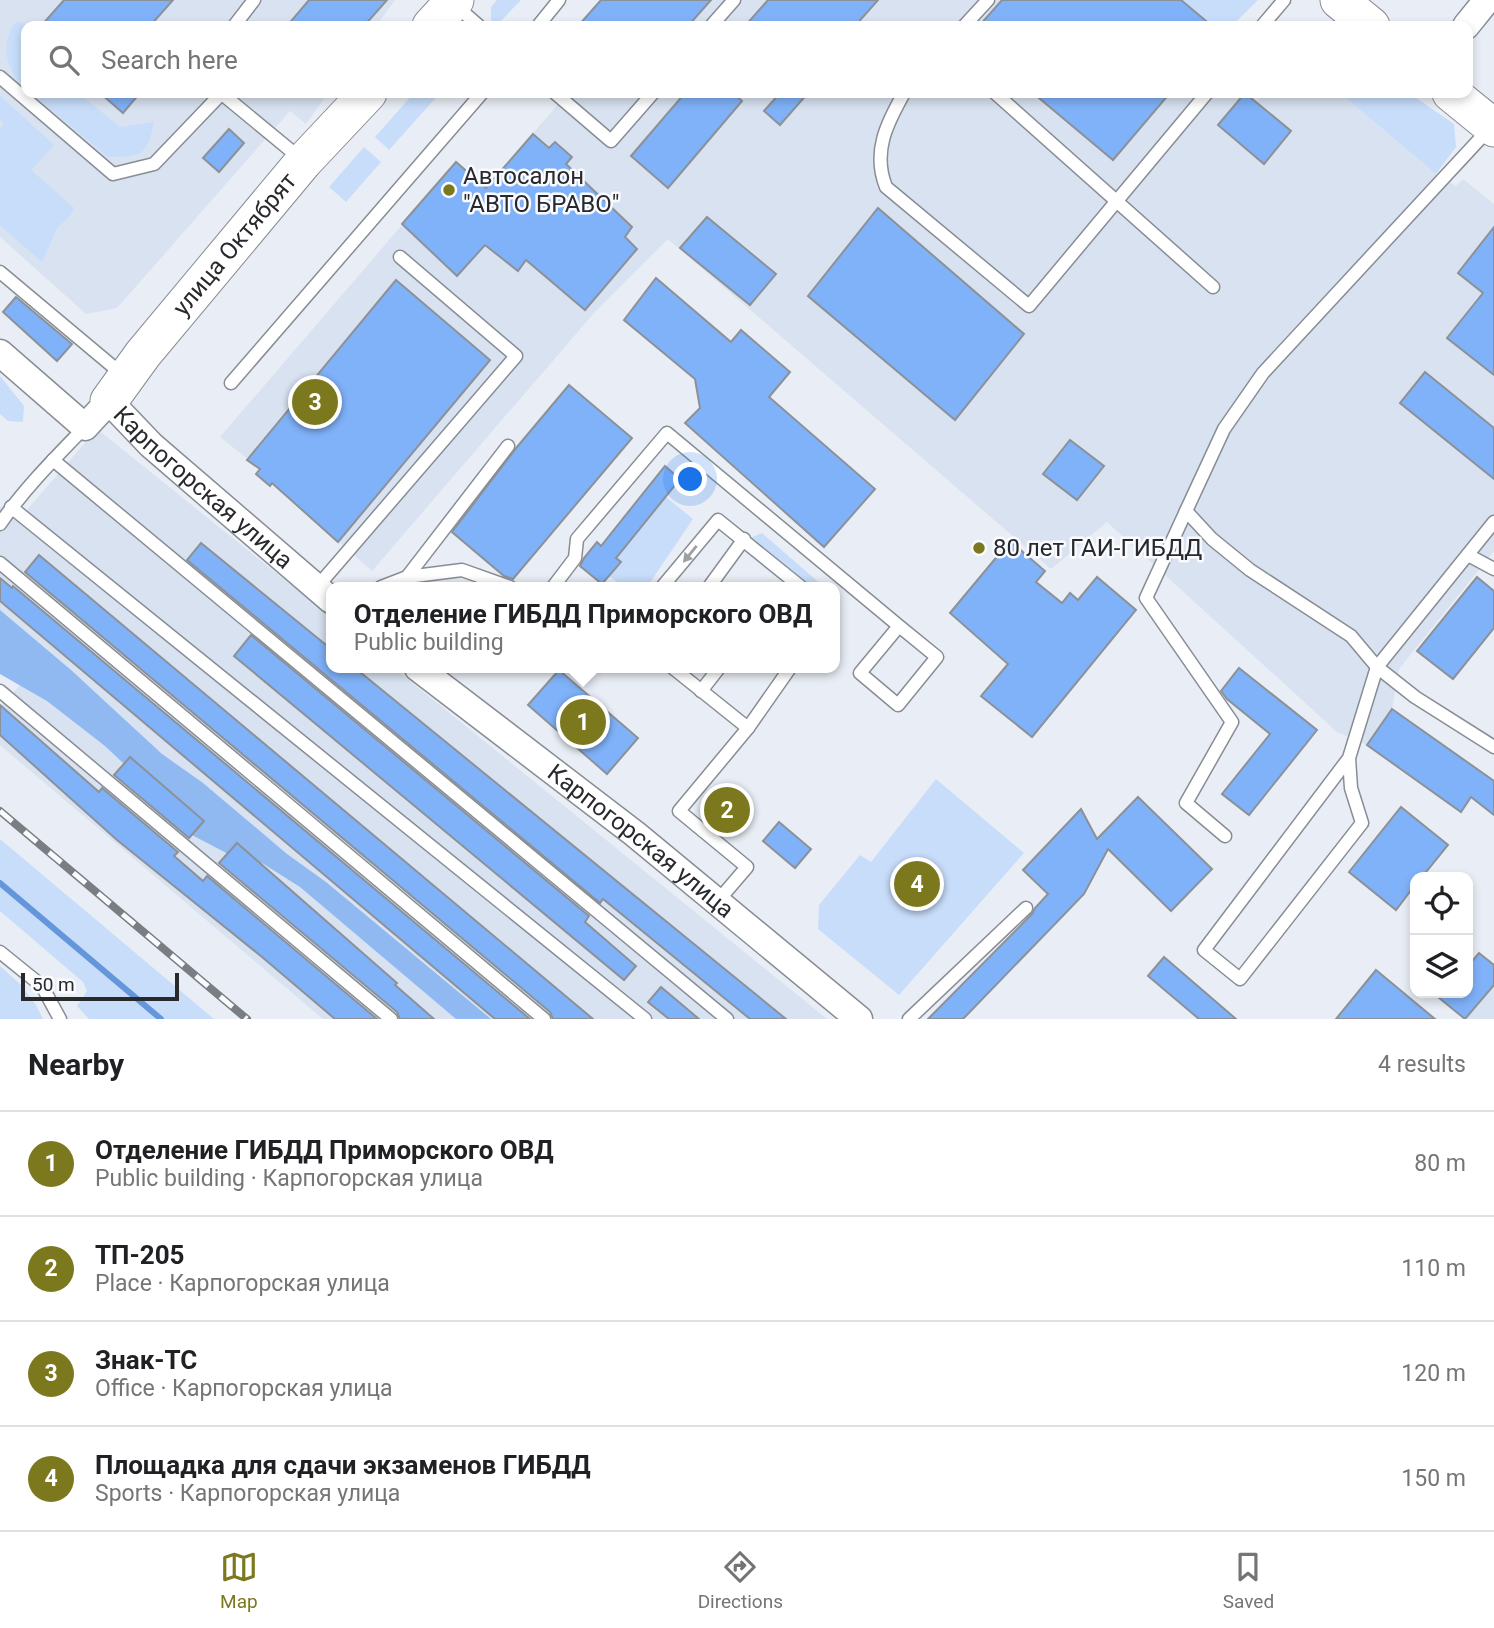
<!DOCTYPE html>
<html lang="en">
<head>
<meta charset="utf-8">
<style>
	:root { --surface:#fff; --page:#f2f2f2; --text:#202124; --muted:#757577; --line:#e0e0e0; --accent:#7b781e }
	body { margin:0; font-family:Roboto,sans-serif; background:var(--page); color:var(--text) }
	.controls { position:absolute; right:21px; bottom:21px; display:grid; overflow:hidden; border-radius:14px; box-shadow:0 4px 10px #0003 }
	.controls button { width:63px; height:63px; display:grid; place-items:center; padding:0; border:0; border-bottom:2px solid var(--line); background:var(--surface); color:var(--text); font:35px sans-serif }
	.scale { position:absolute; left:21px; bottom:18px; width:158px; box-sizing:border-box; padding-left:7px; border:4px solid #27292c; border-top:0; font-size:19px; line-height:24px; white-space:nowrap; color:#27292c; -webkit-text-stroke:5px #f9fbff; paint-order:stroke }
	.you { position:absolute; left:691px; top:480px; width:24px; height:24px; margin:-18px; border:5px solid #fff; border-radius:50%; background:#1a73e8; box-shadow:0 0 0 10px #1a73e833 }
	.badge { display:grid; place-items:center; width:46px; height:46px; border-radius:50%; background:var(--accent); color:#fff; font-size:23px; font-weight:700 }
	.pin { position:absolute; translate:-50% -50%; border:4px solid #fff; box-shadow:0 2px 7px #0006 }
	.popup { position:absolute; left:326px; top:582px; width:514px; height:91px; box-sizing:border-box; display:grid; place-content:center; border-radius:14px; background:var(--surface); filter:drop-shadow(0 2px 5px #0005); font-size:23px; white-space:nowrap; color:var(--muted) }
	.popup b { font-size:26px; color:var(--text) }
	.popup::after { content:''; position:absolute; left:50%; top:100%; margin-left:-14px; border:14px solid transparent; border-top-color:var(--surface) }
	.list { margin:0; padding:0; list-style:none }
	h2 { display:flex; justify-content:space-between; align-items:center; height:91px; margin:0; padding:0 28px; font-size:30px }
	h2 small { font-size:23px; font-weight:400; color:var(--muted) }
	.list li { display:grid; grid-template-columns:46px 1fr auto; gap:21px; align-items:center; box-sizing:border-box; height:105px; padding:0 28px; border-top:2px solid var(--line) }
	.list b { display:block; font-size:26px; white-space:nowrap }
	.list p { margin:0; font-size:23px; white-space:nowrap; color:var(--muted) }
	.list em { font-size:23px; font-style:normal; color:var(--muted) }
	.icon { flex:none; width:38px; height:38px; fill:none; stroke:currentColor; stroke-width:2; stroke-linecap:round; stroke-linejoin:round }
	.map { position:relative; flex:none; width:1494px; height:1019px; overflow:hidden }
	.search { position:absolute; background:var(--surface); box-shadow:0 4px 10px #0003; left:21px; right:21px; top:21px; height:77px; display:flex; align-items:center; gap:18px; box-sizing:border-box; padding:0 24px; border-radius:14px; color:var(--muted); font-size:26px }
	.sheet { height:511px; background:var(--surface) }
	nav { display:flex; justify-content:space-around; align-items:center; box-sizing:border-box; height:98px; border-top:2px solid var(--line); background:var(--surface); font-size:19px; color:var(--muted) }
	nav a { display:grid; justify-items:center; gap:4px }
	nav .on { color:var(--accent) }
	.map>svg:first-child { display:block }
	.built { fill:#d8e2f0 }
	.green { fill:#c8ddfa }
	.forest { fill:#90b8f1 }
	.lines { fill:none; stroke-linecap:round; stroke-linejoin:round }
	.stream { stroke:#6596db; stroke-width:6 }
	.building { fill:#80b2f9; stroke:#8c9198; stroke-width:2 }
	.lane-casing { stroke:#888d94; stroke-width:15 }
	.street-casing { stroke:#888d94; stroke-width:29 }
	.secondary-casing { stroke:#888d94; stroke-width:39 }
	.lane { stroke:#fff; stroke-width:12 }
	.street { stroke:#fff; stroke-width:26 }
	.secondary { stroke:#fff; stroke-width:37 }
	.rail-casing { stroke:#7a7d82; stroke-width:8 }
	.rail { stroke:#f9fbff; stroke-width:5; stroke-dasharray:16; stroke-linecap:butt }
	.oneway { fill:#9e9fa0 }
	.poi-dot { fill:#7b781e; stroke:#f9fbff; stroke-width:2.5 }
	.labels { text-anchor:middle; stroke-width:5; stroke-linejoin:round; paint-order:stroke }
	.poi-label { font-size:24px; fill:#27292c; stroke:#f9fbff; text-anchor:start }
	.street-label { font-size:24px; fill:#27292c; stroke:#f9fbff }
</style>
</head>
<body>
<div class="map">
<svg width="1494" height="1019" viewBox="0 0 1494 1019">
	<rect width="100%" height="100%" fill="#e9eef6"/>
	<g class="built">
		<path d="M0,0H395L376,26H26V93H328L306,124L290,111L117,308L86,314L0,237Z"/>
		<path d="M601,0H1181L1203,19L1197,26H578Z"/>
		<path d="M568,93H1245L1257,101L1266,93H1340L1436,174L1456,186L1463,179L1494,204V551L1399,669L1392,709L1367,745L1337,732L1107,522L1051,569L668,239L594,313L372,571L273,483L270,486L262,479L256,474L260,469L220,437L456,162L486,187Z"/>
		<path d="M97,429L331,617V668H394L827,1019H323L0,745V707L33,671L0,644V508L4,504L18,520Z"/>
		<path d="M1494,985V1019H1466Z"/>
	</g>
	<g class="green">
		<path d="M497,0H521L496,26L491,21V7Z"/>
		<path d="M1181,0H1258L1232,26H1197L1203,19Z"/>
		<path d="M16,22L25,24L26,88C5,71 0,43 16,22Z"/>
		<path d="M31,93H78L120,127L154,122C147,157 141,156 108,157Z"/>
		<path d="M414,93H440L389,150L375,137Z"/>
		<path d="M1340,93H1409L1454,124L1456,147L1436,174Z"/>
		<path d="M0,96L54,145L31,170L74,208L70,216L57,228L42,262L0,225V128L4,124L0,120Z"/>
		<path d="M364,147L381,162L346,202L329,187Z"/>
		<path d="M0,376L24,406L23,422L8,421L0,414Z"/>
		<path d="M666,497L693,519L647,587H624L609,576L620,562L615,557Z"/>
		<path d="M762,533L824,587H809L750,538Z"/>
		<path d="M936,779L1024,853L899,995L818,929L819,905L860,855L871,862Z"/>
		<path d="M0,839L214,1019H89L77,1006L87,991L83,982L0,911Z"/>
		<path d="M0,966L21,985L36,1005L43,1019H0Z"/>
	</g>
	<path class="forest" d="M0,610L71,670L162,754L203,783L287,854L326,882L491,1019H456L300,887L262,863L234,857L192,835L138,777L105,746L47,701L0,674Z"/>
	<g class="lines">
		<path class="stream" d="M0,883L161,1019"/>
	</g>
	<g class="building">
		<path d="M64,0H173L150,26H41Z"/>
		<path d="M309,0H387L364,26H287Z"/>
		<path d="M601,0H711L688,26H578Z"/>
		<path d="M768,0H878L855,26H745Z"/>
		<path d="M1002,0H1181L1212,26H979Z"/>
		<path d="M100,93H140L123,113Z"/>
		<path d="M685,93H733L742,101L668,188L631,156Z"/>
		<path d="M780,93H808L780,125L764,111Z"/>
		<path d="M1033,93H1170L1113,160Z"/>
		<path d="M1245,93L1291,131L1264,164L1218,125Z"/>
		<path d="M229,129L244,143L219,172L203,158Z"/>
		<path d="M533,134L549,148L555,142L572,157L566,164L632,227L625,237L637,249L585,310L526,260L518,271L485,245L457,276L402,224L456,162L486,188Z"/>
		<path d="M878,208L1024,334L955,420L808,296Z"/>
		<path d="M707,217L776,274L750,305L680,248Z"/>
		<path d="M1494,227V375L1447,338L1483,293L1458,273Z"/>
		<path d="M656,278L731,342L741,330L790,372L769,397L875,489L824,547L685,423L700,408L695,379L624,320Z"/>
		<path d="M396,280L490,360L338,542L272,483L270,486L256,474L260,469L247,460Z"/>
		<path d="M16,297L72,344L57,361L3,312Z"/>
		<path d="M1425,372L1494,428V479L1400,403Z"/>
		<path d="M569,385L632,438L513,579L504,576L452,532L517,447Z"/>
		<path d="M1070,440L1104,466L1077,500L1043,474Z"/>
		<path d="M665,466L680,479L616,558L621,562L602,584L580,566L584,558L597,542L601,546Z"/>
		<path d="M1010,541L1045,571L1036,582L1062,603L1070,593L1078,600L1097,577L1136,610L1032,737L981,696L1008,664L950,613Z"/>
		<path d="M201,543L331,649V668H355L786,1019H750L603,899L600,903L187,560Z"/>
		<path d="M39,555L593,1019H553L550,1012L25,572Z"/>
		<path d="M1477,577L1494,591V628L1453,679L1417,651Z"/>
		<path d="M0,578L12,588L13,586L530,1019H495L0,601Z"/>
		<path d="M251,635L589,916L585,922L636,966L624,980L234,656Z"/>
		<path d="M1239,668L1317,730L1249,815L1222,794L1270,734L1227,699L1221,691Z"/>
		<path d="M559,670L638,738L607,774L528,705Z"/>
		<path d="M0,705L99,792L102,788L178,852L174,856L203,881L207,876L377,1019H335L262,957L117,840L0,735Z"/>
		<path d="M1392,709L1494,781V815L1471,797L1461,812L1367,745Z"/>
		<path d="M130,757L204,821L189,838L114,775Z"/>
		<path d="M719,792L746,815L736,827L708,804Z"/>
		<path d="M1138,797L1212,869L1171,911L1108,849L1084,894L963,1019H928L1032,914L1035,908L1048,894L1023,870L1081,809L1097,839Z"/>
		<path d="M1401,807L1448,845L1422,877H1415V885L1396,910L1349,872Z"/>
		<path d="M779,822L811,849L795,868L763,841Z"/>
		<path d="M237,843L397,983L395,985L434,1019H400L397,1012L219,863Z"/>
		<path d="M1479,953L1494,965V985L1465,1019L1433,993H1468V966Z"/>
		<path d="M1164,957L1236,1019H1199L1148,976Z"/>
		<path d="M1376,970L1435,1019H1336Z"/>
		<path d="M661,987L699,1019H669L648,1002Z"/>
	</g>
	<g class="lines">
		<defs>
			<g id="lane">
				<path d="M455,5L479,26"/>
				<path d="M234,26L254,0"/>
				<path d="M538,26L559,0"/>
				<path d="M711,26L734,0"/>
				<path d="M964,26L988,0"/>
				<path d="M1262,26L1284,0"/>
				<path d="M0,77L113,174L154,164L221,94"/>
				<path d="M221,93L301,159"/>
				<path d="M555,93L611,141L653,93"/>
				<path d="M904,93C887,123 872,152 886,187L1029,306L1207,93"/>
				<path d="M995,93L1213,287"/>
				<path d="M1489,129L1263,373L1224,429L1186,511L1212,539L1250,570L1351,636L1377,667L1415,697L1494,747"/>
				<path d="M0,272L123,375"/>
				<path d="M231,383L482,93"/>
				<path d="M53,460L727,1019"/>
				<path d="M11,507L645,1019"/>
				<path d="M1186,511L1146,598L1232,722L1186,803L1225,836"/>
				<path d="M0,524C24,489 55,458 85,427"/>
				<path d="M1468,555L1494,569"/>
				<path d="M0,563L544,1019"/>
				<path d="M407,577L508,446"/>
				<path d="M317,587L516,356L400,257"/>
				<path d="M381,587L407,577L462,570L510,587"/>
				<path d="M553,587L575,558L577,539L667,433L899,626L937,657L898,705L860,673L899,626"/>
				<path d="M662,587L718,520L801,587"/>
				<path d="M709,587L744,539"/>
				<path d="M673,668L748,728"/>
				<path d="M0,691L391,1019"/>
				<path d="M701,691L719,668"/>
				<path d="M1349,758L1351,788L1362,823L1240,979L1204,950L1349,758L1377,667L1494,522"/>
				<path d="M717,902L747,867L679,811L748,728L790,668"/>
				<path d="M0,952L42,986L60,1019"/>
				<path d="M909,1019L1026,908"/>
			</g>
			<g id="street">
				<path d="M1466,26L1487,0"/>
				<path id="s1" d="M0,353L85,427L109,401L151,445L331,600"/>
				<path id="s2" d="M418,668L635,834L859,1019"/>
			</g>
			<g id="secondary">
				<path d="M1339,0L1371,26"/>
				<path d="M431,26L455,0"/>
				<path d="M1451,93L1494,128"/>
				<path id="s3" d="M109,401L143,354L304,161L368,93"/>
			</g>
		</defs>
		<use href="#lane" class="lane-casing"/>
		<use href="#street" class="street-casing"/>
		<use href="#secondary" class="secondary-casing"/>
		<use href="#lane" class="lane"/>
		<use href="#street" class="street"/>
		<use href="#secondary" class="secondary"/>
		<defs>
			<path id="rail" d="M0,811L247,1019"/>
		</defs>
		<use href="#rail" class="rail-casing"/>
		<use href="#rail" class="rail"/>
	</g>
	<defs><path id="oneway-solid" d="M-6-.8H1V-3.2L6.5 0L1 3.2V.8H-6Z" transform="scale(1.75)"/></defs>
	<use class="oneway" href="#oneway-solid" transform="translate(690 554) rotate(129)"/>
	<g class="poi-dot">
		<circle cx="449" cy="190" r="7"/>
		<circle cx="979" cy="548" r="7"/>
	</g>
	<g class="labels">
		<g class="poi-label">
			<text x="463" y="184">Автосалон<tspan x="463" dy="28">"АВТО БРАВО"</tspan></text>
			<text x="993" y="556">80 лет ГАИ-ГИБДД</text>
		</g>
		<g class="street-label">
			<text dy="8" stroke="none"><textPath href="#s3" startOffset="201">улица Октябрят</textPath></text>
			<text dy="8" stroke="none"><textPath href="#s1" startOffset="276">Карпогорская улица</textPath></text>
			<text dy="8" stroke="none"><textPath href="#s2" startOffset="282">Карпогорская улица</textPath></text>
		</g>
	</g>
</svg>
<div class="controls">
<button><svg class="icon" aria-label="locate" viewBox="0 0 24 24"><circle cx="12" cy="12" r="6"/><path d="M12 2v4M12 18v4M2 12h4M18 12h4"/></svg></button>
<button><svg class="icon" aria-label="layers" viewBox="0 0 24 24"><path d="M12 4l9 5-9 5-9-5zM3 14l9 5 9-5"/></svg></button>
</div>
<div class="scale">50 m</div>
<div class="you"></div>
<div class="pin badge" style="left:583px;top:722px">1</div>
<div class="popup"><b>Отделение ГИБДД Приморского ОВД</b>Public building</div>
<div class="pin badge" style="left:727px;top:810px">2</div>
<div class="pin badge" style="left:315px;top:402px">3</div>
<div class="pin badge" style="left:917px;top:884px">4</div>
<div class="search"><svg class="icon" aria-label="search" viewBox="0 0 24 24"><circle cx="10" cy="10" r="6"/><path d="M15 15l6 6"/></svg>Search here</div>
</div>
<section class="sheet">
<h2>Nearby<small>4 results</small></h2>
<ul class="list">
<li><span class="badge">1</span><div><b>Отделение ГИБДД Приморского ОВД</b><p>Public building · Карпогорская улица</p></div><em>80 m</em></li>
<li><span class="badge">2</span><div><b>ТП-205</b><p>Place · Карпогорская улица</p></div><em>110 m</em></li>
<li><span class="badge">3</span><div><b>Знак-ТС</b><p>Office · Карпогорская улица</p></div><em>120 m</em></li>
<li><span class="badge">4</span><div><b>Площадка для сдачи экзаменов ГИБДД</b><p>Sports · Карпогорская улица</p></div><em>150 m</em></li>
</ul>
</section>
<nav>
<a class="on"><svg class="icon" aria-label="map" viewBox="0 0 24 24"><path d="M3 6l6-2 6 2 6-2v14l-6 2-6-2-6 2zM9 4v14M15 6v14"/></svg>Map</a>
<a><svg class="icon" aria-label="directions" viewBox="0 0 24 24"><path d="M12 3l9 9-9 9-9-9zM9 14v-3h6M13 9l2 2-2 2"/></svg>Directions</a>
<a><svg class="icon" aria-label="saved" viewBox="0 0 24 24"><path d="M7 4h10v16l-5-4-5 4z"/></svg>Saved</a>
</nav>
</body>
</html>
